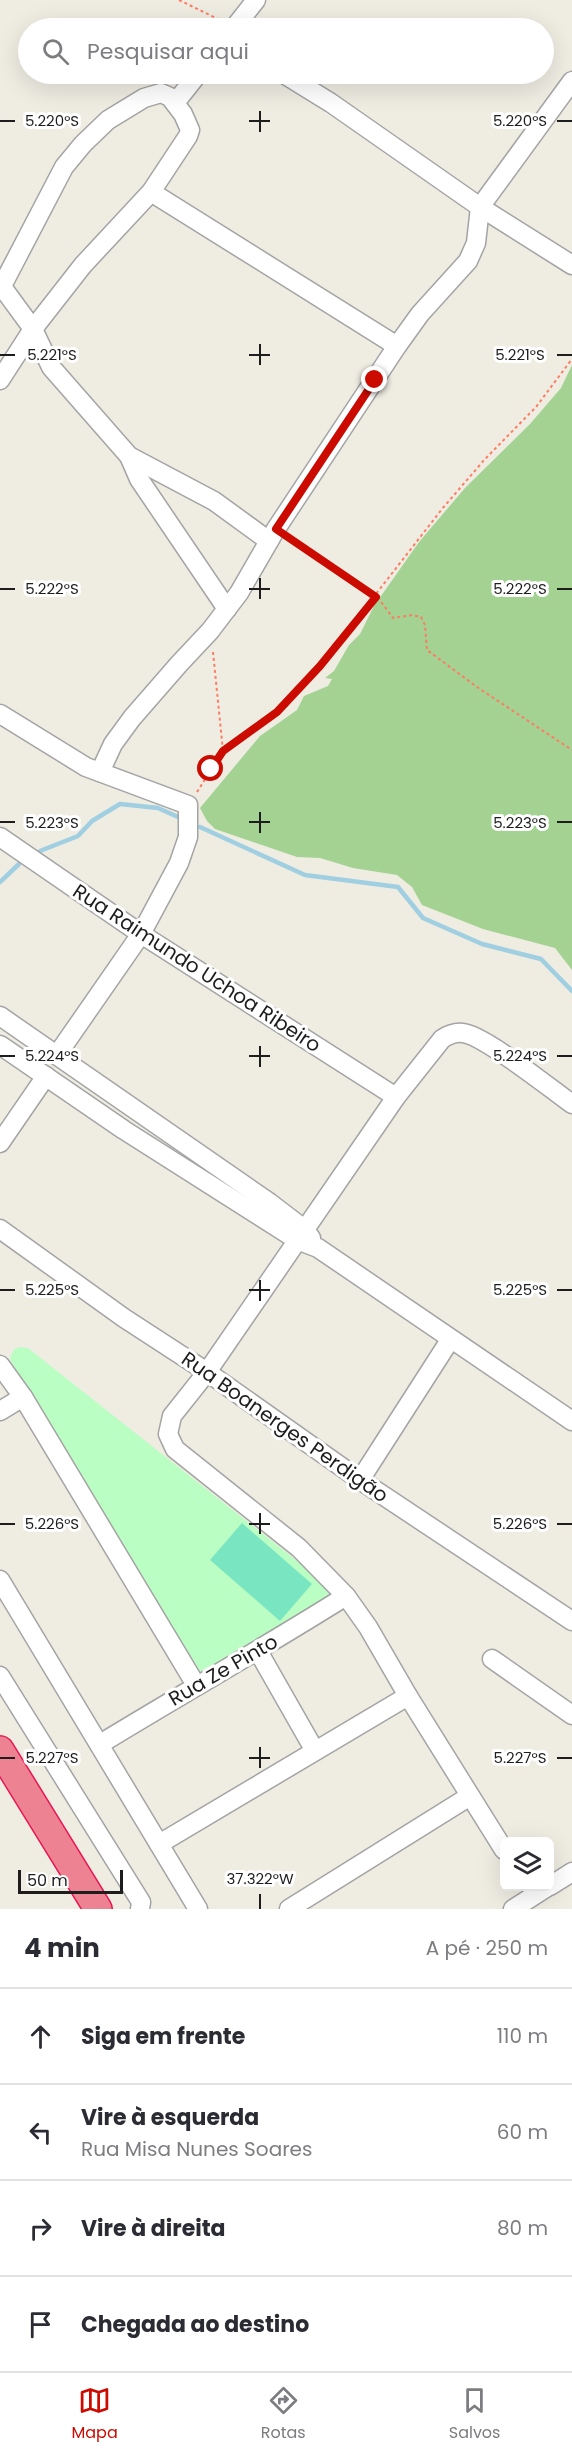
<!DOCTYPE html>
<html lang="pt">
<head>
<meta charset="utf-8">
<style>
	:root { --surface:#fff; --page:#f7f7f7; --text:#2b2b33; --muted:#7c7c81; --line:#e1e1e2; --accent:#cb0a00 }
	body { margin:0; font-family:Poppins,sans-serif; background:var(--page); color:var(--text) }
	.controls { position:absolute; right:18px; bottom:18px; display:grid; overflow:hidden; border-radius:9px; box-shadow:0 6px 24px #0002 }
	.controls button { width:54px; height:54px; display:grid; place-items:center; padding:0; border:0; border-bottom:2px solid var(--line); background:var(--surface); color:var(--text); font:30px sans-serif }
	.scale { position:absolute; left:18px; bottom:15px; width:105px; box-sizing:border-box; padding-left:6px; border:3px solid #1d1d1d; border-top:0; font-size:16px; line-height:21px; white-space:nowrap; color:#1d1d1d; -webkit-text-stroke:4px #fff; paint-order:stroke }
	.stop { position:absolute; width:18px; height:18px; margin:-14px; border:4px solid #cb0a00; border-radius:50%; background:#fff }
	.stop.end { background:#cb0a00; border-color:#fff; box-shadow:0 2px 6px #0008 }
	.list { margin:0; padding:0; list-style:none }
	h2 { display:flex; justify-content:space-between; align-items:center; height:78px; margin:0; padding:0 24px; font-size:26px }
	h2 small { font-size:20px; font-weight:400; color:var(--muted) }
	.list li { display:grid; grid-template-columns:39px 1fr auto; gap:18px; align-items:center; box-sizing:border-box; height:96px; padding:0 24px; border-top:2px solid var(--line) }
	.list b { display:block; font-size:22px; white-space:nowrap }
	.list p { margin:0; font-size:20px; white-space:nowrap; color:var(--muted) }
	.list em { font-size:20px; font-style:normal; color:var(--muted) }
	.icon { flex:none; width:33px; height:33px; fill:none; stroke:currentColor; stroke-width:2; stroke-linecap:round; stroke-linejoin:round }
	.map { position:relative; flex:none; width:572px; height:1909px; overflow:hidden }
	.search { position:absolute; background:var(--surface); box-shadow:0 6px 24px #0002; left:18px; right:18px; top:18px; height:66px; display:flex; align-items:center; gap:15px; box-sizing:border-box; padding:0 21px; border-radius:33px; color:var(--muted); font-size:22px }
	.sheet { height:462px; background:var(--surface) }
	nav { display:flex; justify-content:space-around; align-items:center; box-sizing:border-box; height:84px; border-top:2px solid var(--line); background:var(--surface); font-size:16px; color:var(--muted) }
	nav a { display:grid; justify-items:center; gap:3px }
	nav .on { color:var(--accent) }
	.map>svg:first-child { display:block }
	.forest { fill:#a3d293 }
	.park { fill:#bbfec4 }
	.pitch { fill:#79e5c1 }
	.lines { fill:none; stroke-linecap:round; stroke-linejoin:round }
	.stream { stroke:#9fcfe1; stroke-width:4.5 }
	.minor-casing { stroke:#a4a4a4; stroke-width:21 }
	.highway-casing { stroke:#e71653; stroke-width:30 }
	.path { stroke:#ff7c64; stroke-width:2; stroke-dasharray:3 3; stroke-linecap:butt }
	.minor { stroke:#fff; stroke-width:18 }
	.highway { stroke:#ed8392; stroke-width:27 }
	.route { stroke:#cb0a00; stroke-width:8 }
	.ticks { fill:none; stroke:#1d1d1d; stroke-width:2 }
	.labels { text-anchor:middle; stroke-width:6; stroke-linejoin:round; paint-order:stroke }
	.street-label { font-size:20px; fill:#1d1d1d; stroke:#fff }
	.ticks-label { font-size:15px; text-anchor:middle; fill:#1d1d1d; stroke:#fff; stroke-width:6; stroke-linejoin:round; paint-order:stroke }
</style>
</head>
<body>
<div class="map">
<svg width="572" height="1909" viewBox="0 0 572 1909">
	<rect width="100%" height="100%" fill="#efece2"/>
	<path class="forest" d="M572,365V970L555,948L483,929L422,905L412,887L397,875L353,868L320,858L297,857L215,829L207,821L200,808L260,736L297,710L304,696L328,686L332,679L325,678L334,671L349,645L360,634L374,606L419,542L465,488L530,424L561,388Z"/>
	<path class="park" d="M20,1347L28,1348L335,1591L336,1595L203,1673L200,1671L74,1469L12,1363L10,1358L14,1349Z"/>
	<path class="pitch" d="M242,1523L312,1584L280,1621L210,1560Z"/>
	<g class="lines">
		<g class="stream">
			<path d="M200,827L305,875L398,887L423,918L482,944L541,959L572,991"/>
			<path d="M40,851L78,836L92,821L120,804L158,808L178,817"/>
			<path d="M0,882L19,864"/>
		</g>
		<defs>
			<g id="minor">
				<path d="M234,28L256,0"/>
				<path d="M284,74L331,103L480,207L572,265"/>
				<path d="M175,103L198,74"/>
				<path d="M151,192L397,346"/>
				<path d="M0,284L33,329L51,367L129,456L214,501L269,541"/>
				<path d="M0,380L33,329L83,265L151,192L188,136L190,130L183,114L170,97L161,93L144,98L108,120L83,144L64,167L2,286"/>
				<path d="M129,456L139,479L227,609"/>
				<path d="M0,714L86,767L188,805V837L179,863L141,934L57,1055"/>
				<path d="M100,772L113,744L132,718L179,664L210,631L239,593L276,529L397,346L420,314L468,261L476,243L480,207L572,81"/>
				<path d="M0,837L141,934L396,1097"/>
				<path d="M0,1016L270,1203L304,1229L311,1238"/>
				<path d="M0,1045L124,1130L297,1240L318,1248L572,1421"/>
				<path d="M0,1143L46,1076"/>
				<path d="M0,1229L124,1318L207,1372L360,1480L572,1621"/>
				<path d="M0,1365L23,1397L196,1685"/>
				<path d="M0,1411L23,1397"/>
				<path d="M360,1480L450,1340"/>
				<path d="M0,1580L198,1909"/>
				<path d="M258,1651L315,1751"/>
				<path d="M492,1659L572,1715"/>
				<path d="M0,1676L141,1902L140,1909"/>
				<path d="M100,1744C182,1694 265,1647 346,1596"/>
				<path d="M159,1844L408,1696"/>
				<path d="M504,1850L408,1696L368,1627L346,1596L299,1548L175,1449L168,1434L172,1416L207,1372L396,1097L442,1039C448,1035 455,1032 463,1033C484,1035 551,1089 572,1104"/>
				<path d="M550,1886L572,1872"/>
				<path d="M289,1909L470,1796"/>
				<path d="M513,1909L549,1886"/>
			</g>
			<path id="highway" d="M0,1750L98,1909"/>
		</defs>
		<use href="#minor" class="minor-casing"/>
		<use href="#highway" class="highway-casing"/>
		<g class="path">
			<path d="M179,0L220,20"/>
			<path d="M288,537L379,599L393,618L412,615L421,617L425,625L427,650L477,687L572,750"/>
			<path d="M213,652L223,751"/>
			<path d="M197,792L223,751L277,712L320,666L442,509L485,459L536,407L572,359"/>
		</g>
		<use href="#minor" class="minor"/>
		<use href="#highway" class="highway"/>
	</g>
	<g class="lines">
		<path class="route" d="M211,769L223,751L277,712L320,666L376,597L276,529L375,380"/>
	</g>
	<path class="ticks" d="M260,111V132M0,121H15M249,121H270M557,121H572M260,344V365M0,355H15M249,355H270M557,355H572M260,578V599M0,589H15M249,589H270M557,589H572M260,812V833M0,822H15M249,822H270M557,822H572M260,1046V1067M0,1056H15M249,1056H270M557,1056H572M260,1280V1301M0,1290H15M249,1290H270M557,1290H572M260,1513V1534M0,1524H15M249,1524H270M557,1524H572M260,1747V1768M0,1758H15M249,1758H270M557,1758H572M260,1894V1909"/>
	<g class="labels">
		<g class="street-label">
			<text transform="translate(197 968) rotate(33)" y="7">Rua Raimundo Uchoa Ribeiro</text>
			<text transform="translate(285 1427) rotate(35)" y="7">Rua Boanerges Perdigão</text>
			<text transform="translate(223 1670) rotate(-30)" y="7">Rua Ze Pinto</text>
		</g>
	</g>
	<g class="ticks-label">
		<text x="52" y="126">5.220°S</text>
		<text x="520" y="126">5.220°S</text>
		<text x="52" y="360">5.221°S</text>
		<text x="520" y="360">5.221°S</text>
		<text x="52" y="594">5.222°S</text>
		<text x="520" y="594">5.222°S</text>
		<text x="52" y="828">5.223°S</text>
		<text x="520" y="828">5.223°S</text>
		<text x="52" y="1061">5.224°S</text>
		<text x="520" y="1061">5.224°S</text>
		<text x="52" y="1295">5.225°S</text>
		<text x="520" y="1295">5.225°S</text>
		<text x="52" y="1529">5.226°S</text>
		<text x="520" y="1529">5.226°S</text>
		<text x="52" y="1763">5.227°S</text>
		<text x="520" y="1763">5.227°S</text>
		<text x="260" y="1884">37.322°W</text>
	</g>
</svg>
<div class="controls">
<button><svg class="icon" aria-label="layers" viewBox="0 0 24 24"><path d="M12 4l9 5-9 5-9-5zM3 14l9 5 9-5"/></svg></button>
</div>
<div class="scale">50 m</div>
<div class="stop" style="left:211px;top:769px"></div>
<div class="stop end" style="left:375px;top:380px"></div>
<div class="search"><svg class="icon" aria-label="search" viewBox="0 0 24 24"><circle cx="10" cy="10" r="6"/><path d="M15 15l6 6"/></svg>Pesquisar aqui</div>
</div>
<section class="sheet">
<h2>4 min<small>A pé · 250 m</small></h2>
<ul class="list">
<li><svg class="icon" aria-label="ahead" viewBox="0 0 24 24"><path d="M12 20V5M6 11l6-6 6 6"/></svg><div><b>Siga em frente</b></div><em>110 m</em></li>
<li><svg class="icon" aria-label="left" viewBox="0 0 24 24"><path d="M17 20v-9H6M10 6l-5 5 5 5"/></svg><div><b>Vire à esquerda</b><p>Rua Misa Nunes Soares</p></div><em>60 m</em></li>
<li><svg class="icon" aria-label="right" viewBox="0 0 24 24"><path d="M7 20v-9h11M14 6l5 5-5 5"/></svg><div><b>Vire à direita</b></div><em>80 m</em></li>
<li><svg class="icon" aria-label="arrive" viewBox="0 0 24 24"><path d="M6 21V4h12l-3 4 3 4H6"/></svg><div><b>Chegada ao destino</b></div></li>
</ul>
</section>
<nav>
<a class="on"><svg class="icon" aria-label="map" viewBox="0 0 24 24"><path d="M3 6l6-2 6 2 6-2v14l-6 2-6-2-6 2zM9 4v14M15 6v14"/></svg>Mapa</a>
<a><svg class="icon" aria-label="directions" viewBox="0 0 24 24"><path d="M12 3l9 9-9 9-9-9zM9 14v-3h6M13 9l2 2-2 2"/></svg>Rotas</a>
<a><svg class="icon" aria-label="saved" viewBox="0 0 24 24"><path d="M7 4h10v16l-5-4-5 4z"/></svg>Salvos</a>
</nav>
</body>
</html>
